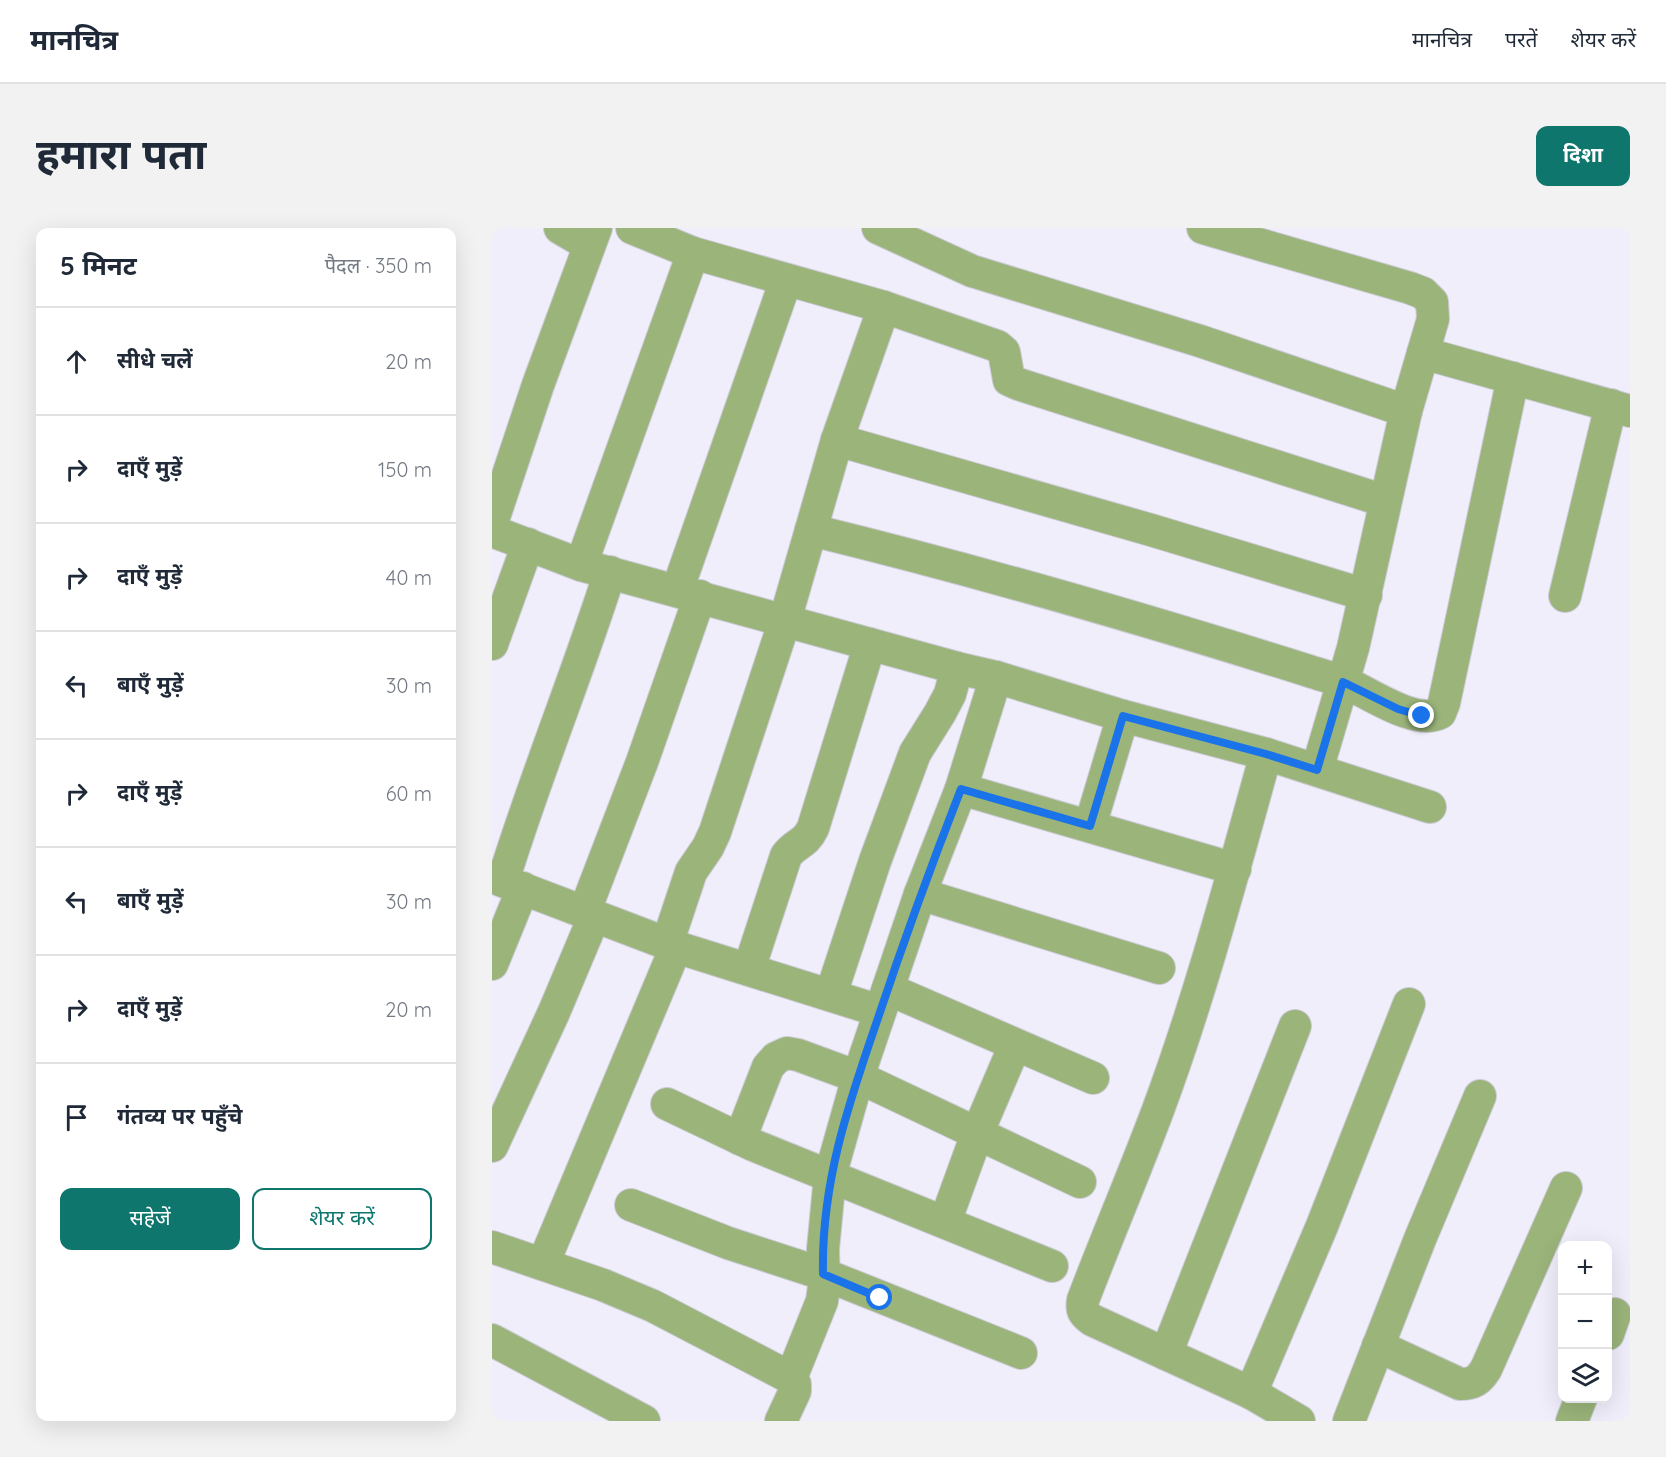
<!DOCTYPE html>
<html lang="hi">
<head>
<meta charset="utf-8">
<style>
	:root { --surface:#fff; --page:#f2f2f3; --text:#1f2937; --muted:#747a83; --line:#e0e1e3; --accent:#0f766e }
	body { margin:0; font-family:Quicksand,"Noto Sans Devanagari",sans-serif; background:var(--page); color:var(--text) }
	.controls { position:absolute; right:18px; bottom:18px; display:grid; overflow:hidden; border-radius:12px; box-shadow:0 6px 24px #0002 }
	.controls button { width:54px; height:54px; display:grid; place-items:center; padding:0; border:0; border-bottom:2px solid var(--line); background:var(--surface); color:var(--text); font:30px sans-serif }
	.stop { position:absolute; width:18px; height:18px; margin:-14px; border:4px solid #1a73e8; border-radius:50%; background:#fff }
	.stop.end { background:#1a73e8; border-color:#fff; box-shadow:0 2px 6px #0008 }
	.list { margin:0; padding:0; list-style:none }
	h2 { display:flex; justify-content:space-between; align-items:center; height:78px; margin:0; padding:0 24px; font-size:26px }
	h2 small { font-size:20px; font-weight:400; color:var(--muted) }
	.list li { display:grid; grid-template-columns:39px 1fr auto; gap:18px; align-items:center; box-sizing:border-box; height:108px; padding:0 24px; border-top:2px solid var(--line) }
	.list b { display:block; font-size:22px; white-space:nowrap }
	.list em { font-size:20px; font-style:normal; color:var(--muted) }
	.actions { display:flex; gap:12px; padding:18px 24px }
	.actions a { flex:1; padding:14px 0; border:2px solid var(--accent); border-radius:12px; text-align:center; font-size:21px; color:var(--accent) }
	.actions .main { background:var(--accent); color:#fff }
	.icon { flex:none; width:33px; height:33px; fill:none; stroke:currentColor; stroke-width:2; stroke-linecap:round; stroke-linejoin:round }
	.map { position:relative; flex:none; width:1138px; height:1193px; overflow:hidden; border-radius:12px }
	header { display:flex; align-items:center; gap:36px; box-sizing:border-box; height:84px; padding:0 30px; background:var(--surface); border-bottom:2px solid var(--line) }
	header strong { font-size:28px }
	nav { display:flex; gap:33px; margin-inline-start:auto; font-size:21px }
	.intro { display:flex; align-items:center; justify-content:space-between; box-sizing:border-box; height:144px; padding:0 36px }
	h1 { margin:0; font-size:42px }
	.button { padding:15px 27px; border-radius:12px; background:var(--accent); color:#fff; font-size:21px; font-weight:700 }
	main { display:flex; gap:36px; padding:0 36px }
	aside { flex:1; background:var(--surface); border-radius:12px; box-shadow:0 6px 24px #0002 }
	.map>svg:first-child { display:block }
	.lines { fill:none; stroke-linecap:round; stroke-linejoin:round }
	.minor-casing { stroke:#cbcad5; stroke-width:34 }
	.minor { stroke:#9ab47a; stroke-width:32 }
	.route { stroke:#1a73e8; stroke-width:8 }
</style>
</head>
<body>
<header>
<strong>मानचित्र</strong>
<nav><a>मानचित्र</a><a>परतें</a><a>शेयर करें</a></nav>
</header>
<div class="intro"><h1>हमारा पता</h1><a class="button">दिशा</a></div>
<main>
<aside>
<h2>5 मिनट<small>पैदल · 350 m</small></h2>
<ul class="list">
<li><svg class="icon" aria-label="ahead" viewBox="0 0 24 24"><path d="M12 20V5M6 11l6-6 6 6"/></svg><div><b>सीधे चलें</b></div><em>20 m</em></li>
<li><svg class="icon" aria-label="right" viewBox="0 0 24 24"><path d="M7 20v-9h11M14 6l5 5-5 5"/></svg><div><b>दाएँ मुड़ें</b></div><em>150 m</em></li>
<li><svg class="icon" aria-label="right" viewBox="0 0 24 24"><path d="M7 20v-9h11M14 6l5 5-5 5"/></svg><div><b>दाएँ मुड़ें</b></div><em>40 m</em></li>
<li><svg class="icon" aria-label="left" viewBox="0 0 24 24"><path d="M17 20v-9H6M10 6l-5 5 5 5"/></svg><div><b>बाएँ मुड़ें</b></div><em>30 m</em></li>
<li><svg class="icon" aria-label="right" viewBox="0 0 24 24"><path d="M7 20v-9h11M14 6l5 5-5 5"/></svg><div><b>दाएँ मुड़ें</b></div><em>60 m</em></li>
<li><svg class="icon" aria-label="left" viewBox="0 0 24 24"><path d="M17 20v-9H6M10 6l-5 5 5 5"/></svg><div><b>बाएँ मुड़ें</b></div><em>30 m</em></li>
<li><svg class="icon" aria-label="right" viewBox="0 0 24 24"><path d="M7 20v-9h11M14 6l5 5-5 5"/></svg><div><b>दाएँ मुड़ें</b></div><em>20 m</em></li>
<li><svg class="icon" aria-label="arrive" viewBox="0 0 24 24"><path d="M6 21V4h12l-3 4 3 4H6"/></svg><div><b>गंतव्य पर पहुँचे</b></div></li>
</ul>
<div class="actions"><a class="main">सहेजें</a><a>शेयर करें</a></div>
</aside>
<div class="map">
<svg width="1138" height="1193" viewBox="0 0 1138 1193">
	<rect width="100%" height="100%" fill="#efeefa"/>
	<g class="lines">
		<defs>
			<g id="minor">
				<path d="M68,0L97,17"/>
				<path d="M140,0L201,25L392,79L505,118L512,124L517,152L526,156L893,273"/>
				<path d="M386,0L480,43L708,113L914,183"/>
				<path d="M711,0L918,60L931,65L940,74L941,91L914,183L861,420L825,542"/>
				<path d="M931,125L1138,183"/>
				<path d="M345,212L659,302L874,367"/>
				<path d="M0,295L46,157L104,0"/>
				<path d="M319,302C487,343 652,391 817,443C829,447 841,450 852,454C876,464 923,498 948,485L952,475L1021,150"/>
				<path d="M0,303L89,337L465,440L504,449L631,488L774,526L938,579"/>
				<path d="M89,337L201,25"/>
				<path d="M185,363L294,52"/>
				<path d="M1073,368L1119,177"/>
				<path d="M0,416L36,316"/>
				<path d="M774,526C741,645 709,766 666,882C642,946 615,1009 591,1072C589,1083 592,1086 600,1092L759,1165L807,1193"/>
				<path d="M469,561L743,641"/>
				<path d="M598,598L631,488"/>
				<path d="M0,649L184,719L388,783"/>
				<path d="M11,653C43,549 85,448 118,344"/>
				<path d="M428,666L667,740"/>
				<path d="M92,685L150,534L208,368"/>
				<path d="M175,716L199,644L216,619L223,604L293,392L345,212L392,79"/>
				<path d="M0,736L31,660"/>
				<path d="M257,741L294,628C303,615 313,617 321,600L378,416"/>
				<path d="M396,761L601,850"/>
				<path d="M339,766L383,633L423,525L448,485L458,466L465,440"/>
				<path d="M175,876L261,917L560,1038"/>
				<path d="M248,911L276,839L284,830L295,825L306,827L366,849L588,954"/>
				<path d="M0,918L62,784L102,689"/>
				<path d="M139,977L236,1015L331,1046L529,1125"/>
				<path d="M453,994L485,906L523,817"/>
				<path d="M0,1019L111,1057L161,1078L299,1150L303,1156V1163L289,1193"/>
				<path d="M51,1036L184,719"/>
				<path d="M1116,1106L1123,1086"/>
				<path d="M0,1112L152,1193"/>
				<path d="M886,1118L968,1156C982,1156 987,1152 994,1141L1074,960"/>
				<path d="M674,1126L803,798"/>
				<path d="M299,1150L330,1073L332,1058L331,1021L338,948L366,849L428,666L469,561L504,449"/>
				<path d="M759,1165L830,998L917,776"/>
				<path d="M857,1193L928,1011L988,868"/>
				<path d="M1080,1193L1089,1170"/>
			</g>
		</defs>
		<use href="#minor" class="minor-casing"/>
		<use href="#minor" class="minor"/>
	</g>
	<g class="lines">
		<path class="route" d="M388,1070L331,1046C329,956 356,877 385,793C411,715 439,638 469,561L598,598L631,488L774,526L825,542L851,454L906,481L930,488"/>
	</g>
</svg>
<div class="controls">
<button>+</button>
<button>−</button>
<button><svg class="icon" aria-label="layers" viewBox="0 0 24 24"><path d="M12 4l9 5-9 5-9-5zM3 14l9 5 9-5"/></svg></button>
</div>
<div class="stop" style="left:388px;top:1070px"></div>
<div class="stop end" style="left:930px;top:488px"></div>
</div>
</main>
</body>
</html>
